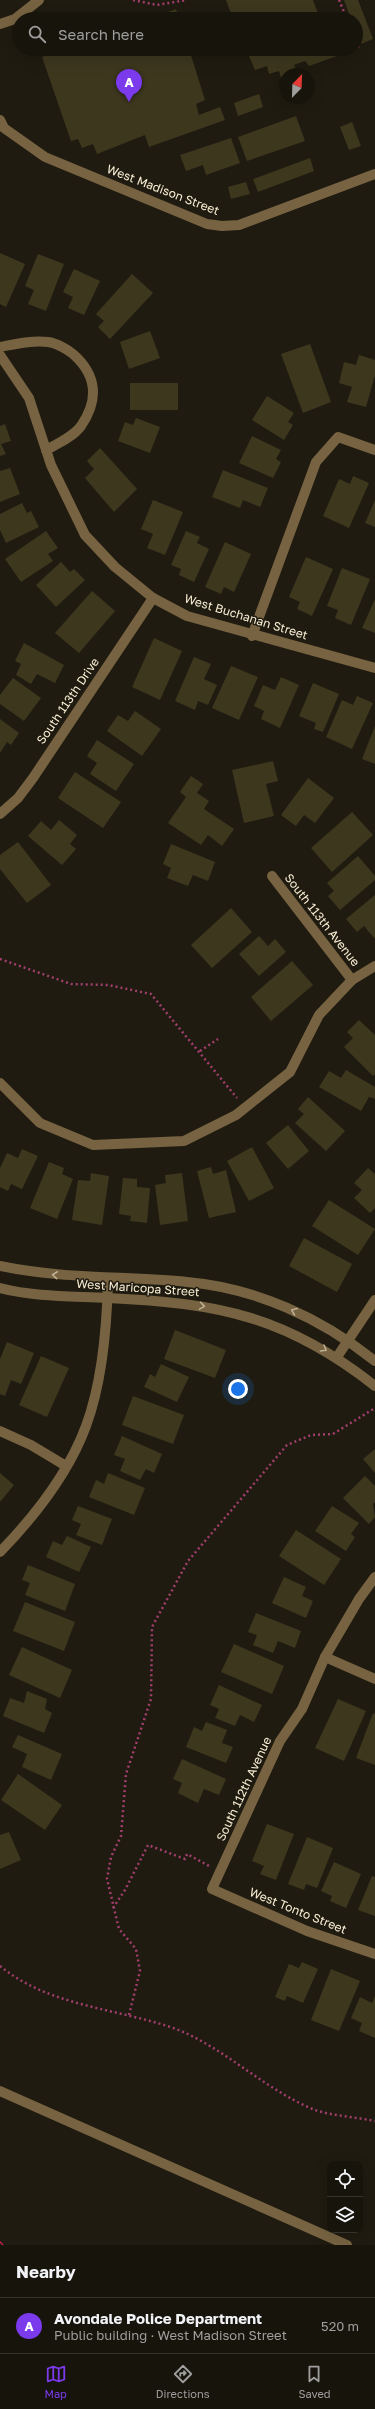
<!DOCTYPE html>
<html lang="en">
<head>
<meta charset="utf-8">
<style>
	:root { --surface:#17140c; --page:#24211a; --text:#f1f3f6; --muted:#9e9e9d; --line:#36332d; --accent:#7c3aed }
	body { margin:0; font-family:"Golos Text",sans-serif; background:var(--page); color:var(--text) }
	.controls { position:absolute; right:12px; bottom:12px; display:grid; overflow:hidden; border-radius:8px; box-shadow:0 4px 16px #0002 }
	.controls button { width:36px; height:36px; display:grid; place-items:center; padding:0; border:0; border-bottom:1px solid var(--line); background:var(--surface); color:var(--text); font:20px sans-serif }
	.compass { position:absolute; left:279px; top:68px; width:36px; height:36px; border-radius:50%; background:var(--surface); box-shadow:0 4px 16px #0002; rotate:23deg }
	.you { position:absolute; left:238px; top:1389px; width:14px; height:14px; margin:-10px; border:3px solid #fff; border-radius:50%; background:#1a73e8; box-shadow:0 0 0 6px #1a73e833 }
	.badge { display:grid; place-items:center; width:26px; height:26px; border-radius:50%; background:var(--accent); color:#fff; font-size:13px; font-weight:700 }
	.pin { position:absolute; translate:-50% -33px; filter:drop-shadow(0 1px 2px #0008) }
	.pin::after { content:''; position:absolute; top:21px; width:14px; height:12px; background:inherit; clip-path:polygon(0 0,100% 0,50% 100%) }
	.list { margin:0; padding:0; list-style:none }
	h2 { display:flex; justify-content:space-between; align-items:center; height:52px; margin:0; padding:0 16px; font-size:17px }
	h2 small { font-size:13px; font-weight:400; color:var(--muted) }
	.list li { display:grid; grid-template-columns:26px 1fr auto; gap:12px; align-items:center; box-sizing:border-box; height:56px; padding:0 16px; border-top:1px solid var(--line) }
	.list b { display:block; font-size:15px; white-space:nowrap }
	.list p { margin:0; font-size:13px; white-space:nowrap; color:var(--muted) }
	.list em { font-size:13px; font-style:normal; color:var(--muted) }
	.icon { flex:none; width:22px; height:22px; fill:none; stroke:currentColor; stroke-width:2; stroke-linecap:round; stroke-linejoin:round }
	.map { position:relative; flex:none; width:375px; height:2245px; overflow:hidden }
	.search { position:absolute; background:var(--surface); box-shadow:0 4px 16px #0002; left:12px; right:12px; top:12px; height:44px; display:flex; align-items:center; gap:10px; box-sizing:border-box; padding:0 14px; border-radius:22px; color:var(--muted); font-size:15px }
	.sheet { height:108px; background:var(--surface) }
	nav { display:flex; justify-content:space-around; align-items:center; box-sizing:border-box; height:56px; border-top:1px solid var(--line); background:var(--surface); font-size:11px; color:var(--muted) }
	nav a { display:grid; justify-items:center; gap:2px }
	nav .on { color:var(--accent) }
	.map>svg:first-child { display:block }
	.building { fill:#3d371e }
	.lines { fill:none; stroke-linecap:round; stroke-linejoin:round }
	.path { stroke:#a23e6d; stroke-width:2.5; stroke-dasharray:2 3; stroke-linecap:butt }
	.minor { stroke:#776341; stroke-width:10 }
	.rail-casing { stroke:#da1f58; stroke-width:4.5 }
	.rail { stroke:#1f1b10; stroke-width:3; stroke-dasharray:9; stroke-linecap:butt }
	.oneway { stroke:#beaf92 }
	.labels { text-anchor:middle; stroke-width:3; stroke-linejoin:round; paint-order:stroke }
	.street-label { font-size:12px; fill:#f9eed4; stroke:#1f1b10 }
</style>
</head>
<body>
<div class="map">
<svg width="375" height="2245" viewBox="0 0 375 2245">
	<rect width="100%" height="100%" fill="#1f1b10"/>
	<g class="building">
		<path d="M226,0H313L320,19H233Z"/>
		<path d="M344,0H358L373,39L361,44L356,32V19H351Z"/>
		<path d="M176,9L179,19H149Z"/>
		<path d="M59,49H189L205,100L196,104L199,115L220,107L225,120L149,147L145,135L97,154L93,144L82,148L78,139L71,141L42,57L60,51Z"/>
		<path d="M246,49H334L337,56L309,66L305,61L294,65L297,72L285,74L281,78L279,71L269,74L267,66L255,70Z"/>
		<path d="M259,94L263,107L238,116L234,103Z"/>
		<path d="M296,116L305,141L247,161L238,137Z"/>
		<path d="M352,122L361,146L349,150L340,127Z"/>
		<path d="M231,138L240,163L206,175L203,165L186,171L180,155Z"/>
		<path d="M310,158L314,171L258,192L253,179Z"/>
		<path d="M246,182L250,194L231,199L228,187Z"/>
		<path d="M0,253L25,264L6,307L0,304Z"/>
		<path d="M38,254L64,264L46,311L28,304L34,290L25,286Z"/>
		<path d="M74,269L100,281L84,315L68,308L73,297L63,292Z"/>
		<path d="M132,274L153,293L110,339L98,327L104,321L96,314Z"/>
		<path d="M150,331L160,358L129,369L120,342Z"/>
		<path d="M310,344L331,402L303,413L281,354Z"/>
		<path d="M359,355L375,360V375L366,407L347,402L352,387L339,383L344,362L356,365Z"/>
		<rect x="130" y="383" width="48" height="27"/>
		<path d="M267,396L294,413L288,422L293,425L284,440L252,420Z"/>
		<path d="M136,418L160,427L150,453L118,441L125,422L133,425Z"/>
		<path d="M5,424L11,441L1,444L6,454L0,456V426Z"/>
		<path d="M252,436L281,450L276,459L281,462L273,478L239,463Z"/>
		<path d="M100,448L137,489L114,512L85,478L94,469L87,461Z"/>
		<path d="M10,468L20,494L0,502V471Z"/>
		<path d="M223,470L268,488L260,507L243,500L240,508L212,497Z"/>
		<path d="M353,476L369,483L349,528L323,516L339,479L350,484Z"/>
		<path d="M153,500L183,512L165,555L147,548L153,534L141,529Z"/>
		<path d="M375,500V527L365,523Z"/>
		<path d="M22,503L27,513L31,511L39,527L6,543L0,530V514Z"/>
		<path d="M46,531L58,548L48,554L53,561L21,582L5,559Z"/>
		<path d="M186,531L200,537L197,543L209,549L194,582L179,575L181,569L171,565Z"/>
		<path d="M225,542L251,554L234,592L224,587L221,594L205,587Z"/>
		<path d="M306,557L333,569L312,616L297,609L300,602L289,597Z"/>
		<path d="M61,562L70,572L74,569L85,580L56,607L36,585Z"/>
		<path d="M342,568L370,579L351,625L335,618L338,610L327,606Z"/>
		<path d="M92,591L115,611L79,653L55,633Z"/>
		<path d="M375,599V633L362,628Z"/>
		<path d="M154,638L182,651L160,700L132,687Z"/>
		<path d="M24,643L64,665L55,683L37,674L31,684L16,675L21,664L15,661Z"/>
		<path d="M194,657L211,664L204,679L217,685L208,705L198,701L195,710L175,701Z"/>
		<path d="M231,666L258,677L239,720L212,708Z"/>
		<path d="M281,677L299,685L280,728L261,719L264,711L254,706L263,685L275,690Z"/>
		<path d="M13,678L41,698L24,721L0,704V695Z"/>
		<path d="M313,683L339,694L323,732L314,729L316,723L299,716Z"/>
		<path d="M357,696L373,703L352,749L326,737L342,700L353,705Z"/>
		<path d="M135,711L161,729L142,756L107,731L118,715L128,721Z"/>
		<path d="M0,719L19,733L11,745L7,742L0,753Z"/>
		<path d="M375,726V764L362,759Z"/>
		<path d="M97,740L134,764L116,791L90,774L97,763L87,756Z"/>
		<path d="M273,761L278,781L266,784L274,816L244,823L232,770Z"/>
		<path d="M75,772L121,802L103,828L58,798Z"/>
		<path d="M191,776L203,784L197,793L209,801L204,809L234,829L222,846L208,835L201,845L168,823L186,797L180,792Z"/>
		<path d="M308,778L334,798L315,823L304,815L296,826L281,815Z"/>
		<path d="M352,812L373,835L332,872L311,848Z"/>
		<path d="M59,820L77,835L70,844L76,849L62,865L28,836L41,821L51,830Z"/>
		<path d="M18,842L51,885L27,903L0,869V855Z"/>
		<path d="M171,844L215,862L208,881L193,875L188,886L167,878L171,868L163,864Z"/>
		<path d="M358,856L375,876V880L340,910L328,896L334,891L327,883Z"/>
		<path d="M375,895V938H374L364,926L357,932L346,919Z"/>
		<path d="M231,908L252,932L212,968L191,945Z"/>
		<path d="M259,936L268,946L275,939L286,952L259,976L239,954Z"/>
		<path d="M292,961L313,985L271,1021L251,997Z"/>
		<path d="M359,1020L375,1035V1074L373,1076L344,1047L353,1038L347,1032Z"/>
		<path d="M346,1070L375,1087V1099L369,1097L361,1111L319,1087L329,1071L341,1078Z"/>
		<path d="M308,1097L345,1131L326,1151L295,1123L304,1114L298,1109Z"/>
		<path d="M288,1125L309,1151L288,1169L266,1143Z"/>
		<path d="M252,1147L274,1188L249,1201L227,1161Z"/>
		<path d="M22,1149L38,1156L22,1189L11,1184L8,1191L0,1187V1168L7,1153L18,1158Z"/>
		<path d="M49,1162L64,1168L62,1174L73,1179L57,1219L30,1208Z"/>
		<path d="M211,1167L213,1174L226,1170L236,1212L209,1218L197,1171Z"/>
		<path d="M368,1168L375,1174V1208L370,1213L354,1198L362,1190L354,1183Z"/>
		<path d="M91,1173L109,1176L102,1225L72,1220L78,1180L90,1181Z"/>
		<path d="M182,1173L188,1221L160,1225L155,1185L166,1183L165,1175Z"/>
		<path d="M123,1178L137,1179V1187L150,1188L147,1223L130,1221L131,1216L119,1214Z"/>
		<path d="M329,1200L375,1229L358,1255L312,1226Z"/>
		<path d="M304,1238L352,1264L337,1292L289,1266Z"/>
		<path d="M175,1330L226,1350L215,1378L164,1359Z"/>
		<path d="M7,1342L34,1353L21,1384L11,1380L5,1396L0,1394V1359Z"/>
		<path d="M41,1356L69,1368L47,1417L19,1405Z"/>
		<path d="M161,1364L189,1377L177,1402L144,1387L150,1374L155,1377Z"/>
		<path d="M133,1396L184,1415L173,1444L122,1425Z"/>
		<path d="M122,1436L162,1454L154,1473L146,1469L140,1480L120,1471L125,1459L114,1455Z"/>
		<path d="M375,1449V1473L363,1459Z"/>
		<path d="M0,1473L14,1485L0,1502Z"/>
		<path d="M108,1473L145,1488L134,1515L89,1497L96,1480L104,1484Z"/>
		<path d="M365,1476L375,1486V1502L373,1504L375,1517L369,1524L343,1498Z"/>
		<path d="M78,1506L112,1519L102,1545L76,1535L81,1524L72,1520Z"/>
		<path d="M332,1506L359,1523L351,1534L355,1537L346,1551L315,1531Z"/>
		<path d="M296,1530L341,1559L324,1585L279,1556Z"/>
		<path d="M67,1536L91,1547L79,1572L46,1557L53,1541L62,1545Z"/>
		<path d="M28,1565L75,1584L65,1611L25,1595L30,1583L22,1580Z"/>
		<path d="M284,1577L306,1587L302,1596L313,1601L306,1618L272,1603Z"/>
		<path d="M25,1602L75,1622L64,1651L13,1631Z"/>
		<path d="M256,1613L301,1631L295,1648L278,1641L273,1653L253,1645L257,1635L248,1632Z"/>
		<path d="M234,1644L284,1666L272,1694L221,1672Z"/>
		<path d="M22,1647L72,1670L60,1698L9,1675Z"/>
		<path d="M219,1685L262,1705L254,1722L240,1715L235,1726L215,1718L219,1709L210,1705Z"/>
		<path d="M27,1691L47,1699L45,1709L52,1713L44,1733L3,1716L10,1698L24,1703Z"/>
		<path d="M338,1699L366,1711L344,1761L315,1748Z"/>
		<path d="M373,1713L375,1714V1765L356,1758Z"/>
		<path d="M206,1722L227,1730L222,1743L233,1747L226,1763L186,1747L194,1727L202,1731Z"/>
		<path d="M18,1735L62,1754L51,1780L22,1767L27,1754L12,1747Z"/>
		<path d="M182,1759L226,1779L219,1795L204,1789L198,1803L178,1793L182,1783L173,1779Z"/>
		<path d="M18,1774L62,1805L45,1830L1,1800Z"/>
		<path d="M267,1824L294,1834L276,1880L260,1874L264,1866L252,1861Z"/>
		<path d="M9,1832L21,1860L0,1869V1835Z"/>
		<path d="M307,1837L333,1848L317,1888L306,1884L304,1890L288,1884Z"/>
		<path d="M334,1862L361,1874L346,1908L330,1901L332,1896L321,1891Z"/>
		<path d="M372,1876L375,1877V1916L358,1910Z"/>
		<path d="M302,1962L318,1969L303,2003L287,1996L285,2001L275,1997L289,1964L299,1968Z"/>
		<path d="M331,1969L360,1981L339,2031L311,2020Z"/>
		<path d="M375,1996V2038L359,2031L362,2023L351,2018L360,1997L372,2003Z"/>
	</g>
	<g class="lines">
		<g class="path">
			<path d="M133,0L157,5L187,0"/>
			<path d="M339,0L347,19"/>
			<path d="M356,41L359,49"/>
			<path d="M0,959L71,984L108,985L151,994L237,1098"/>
			<path d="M200,1051L218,1039"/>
			<path d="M113,1908L125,1890L148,1845L185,1859L187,1854L209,1866"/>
			<path d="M0,1966C50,2007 117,2008 176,2029C225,2048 265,2090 315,2110C333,2116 356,2117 375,2121"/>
			<path d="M129,2015L140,1971L136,1949L119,1929L107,1879L111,1857L121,1836L126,1774L151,1699L152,1627L188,1561L287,1445L311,1435L333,1434L375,1408"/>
		</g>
		<g class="minor">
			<path d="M0,24L15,19L39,0"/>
			<path d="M0,120L4,128L45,157L207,224L222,226L239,225L375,174"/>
			<path d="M0,347C16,344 32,340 48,342C56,343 67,349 73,354C97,375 99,400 81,426C73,437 57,444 46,450"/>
			<path d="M0,355L29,398L51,465L85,535L115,567L153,598L187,616L375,668"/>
			<path d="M252,636L316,462L338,437L375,450"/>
			<path d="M0,814L18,798L33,778L153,598"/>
			<path d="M272,876L352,980"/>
			<path d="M0,1083L40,1123L93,1145L184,1141L236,1115L290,1072L319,1015L352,980L375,966"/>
			<path d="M0,1266C62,1279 124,1276 187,1282C256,1288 321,1318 375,1361"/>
			<path d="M0,1288C35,1297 72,1296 108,1298C218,1303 286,1316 375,1386"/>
			<path d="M337,1357L375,1300"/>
			<path d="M0,1431L31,1445L66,1466"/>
			<path d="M0,1552C34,1517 69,1472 86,1426C102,1383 107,1325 108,1279"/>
			<path d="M375,1577L359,1599L325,1657L302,1709L280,1741L212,1889L307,1931L375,1954"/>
			<path d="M325,1657L375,1679"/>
			<path d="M0,2091L347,2245"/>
		</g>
		<defs>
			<path id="rail" d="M0,2244L1,2245"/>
		</defs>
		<use href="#rail" class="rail-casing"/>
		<use href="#rail" class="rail"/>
	</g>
	<defs><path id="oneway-chevron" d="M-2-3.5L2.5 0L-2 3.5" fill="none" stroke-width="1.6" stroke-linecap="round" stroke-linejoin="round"/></defs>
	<g class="oneway">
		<use href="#oneway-chevron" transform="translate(55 1275) rotate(-174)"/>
		<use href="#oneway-chevron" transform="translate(202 1306) rotate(9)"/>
		<use href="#oneway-chevron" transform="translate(294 1311) rotate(-158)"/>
		<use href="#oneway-chevron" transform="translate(324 1349) rotate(30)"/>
	</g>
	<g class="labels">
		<g class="street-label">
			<text transform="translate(163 190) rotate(21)" y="4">West Madison Street</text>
			<text transform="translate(246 617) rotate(17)" y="4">West Buchanan Street</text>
			<text transform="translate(68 701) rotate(-56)" y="4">South 113th Drive</text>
			<text transform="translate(322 920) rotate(52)" y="4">South 113th Avenue</text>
			<text transform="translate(138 1288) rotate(4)" y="4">West Maricopa Street</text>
			<text transform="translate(244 1789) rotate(-65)" y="4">South 112th Avenue</text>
			<text transform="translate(298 1911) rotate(22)" y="4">West Tonto Street</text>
		</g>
	</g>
</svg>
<div class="controls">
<button><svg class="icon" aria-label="locate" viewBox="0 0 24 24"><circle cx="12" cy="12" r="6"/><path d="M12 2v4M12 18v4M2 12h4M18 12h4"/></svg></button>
<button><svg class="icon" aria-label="layers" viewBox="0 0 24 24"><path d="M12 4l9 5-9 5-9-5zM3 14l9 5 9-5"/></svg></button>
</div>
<svg class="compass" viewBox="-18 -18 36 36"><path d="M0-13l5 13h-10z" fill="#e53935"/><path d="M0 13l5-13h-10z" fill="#9e9e9d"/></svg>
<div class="you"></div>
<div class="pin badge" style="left:129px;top:102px">A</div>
<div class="search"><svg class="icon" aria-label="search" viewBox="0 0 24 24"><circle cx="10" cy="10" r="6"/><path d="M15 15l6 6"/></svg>Search here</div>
</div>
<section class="sheet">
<h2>Nearby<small></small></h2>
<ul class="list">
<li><span class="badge">A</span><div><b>Avondale Police Department</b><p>Public building · West Madison Street</p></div><em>520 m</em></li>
</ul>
</section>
<nav>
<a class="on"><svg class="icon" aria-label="map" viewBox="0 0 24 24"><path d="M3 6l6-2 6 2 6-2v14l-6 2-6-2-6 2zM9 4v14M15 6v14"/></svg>Map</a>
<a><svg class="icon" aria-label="directions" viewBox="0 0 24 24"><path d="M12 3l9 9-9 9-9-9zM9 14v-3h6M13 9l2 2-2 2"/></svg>Directions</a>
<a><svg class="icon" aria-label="saved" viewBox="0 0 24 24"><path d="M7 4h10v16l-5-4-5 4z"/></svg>Saved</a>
</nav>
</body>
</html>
